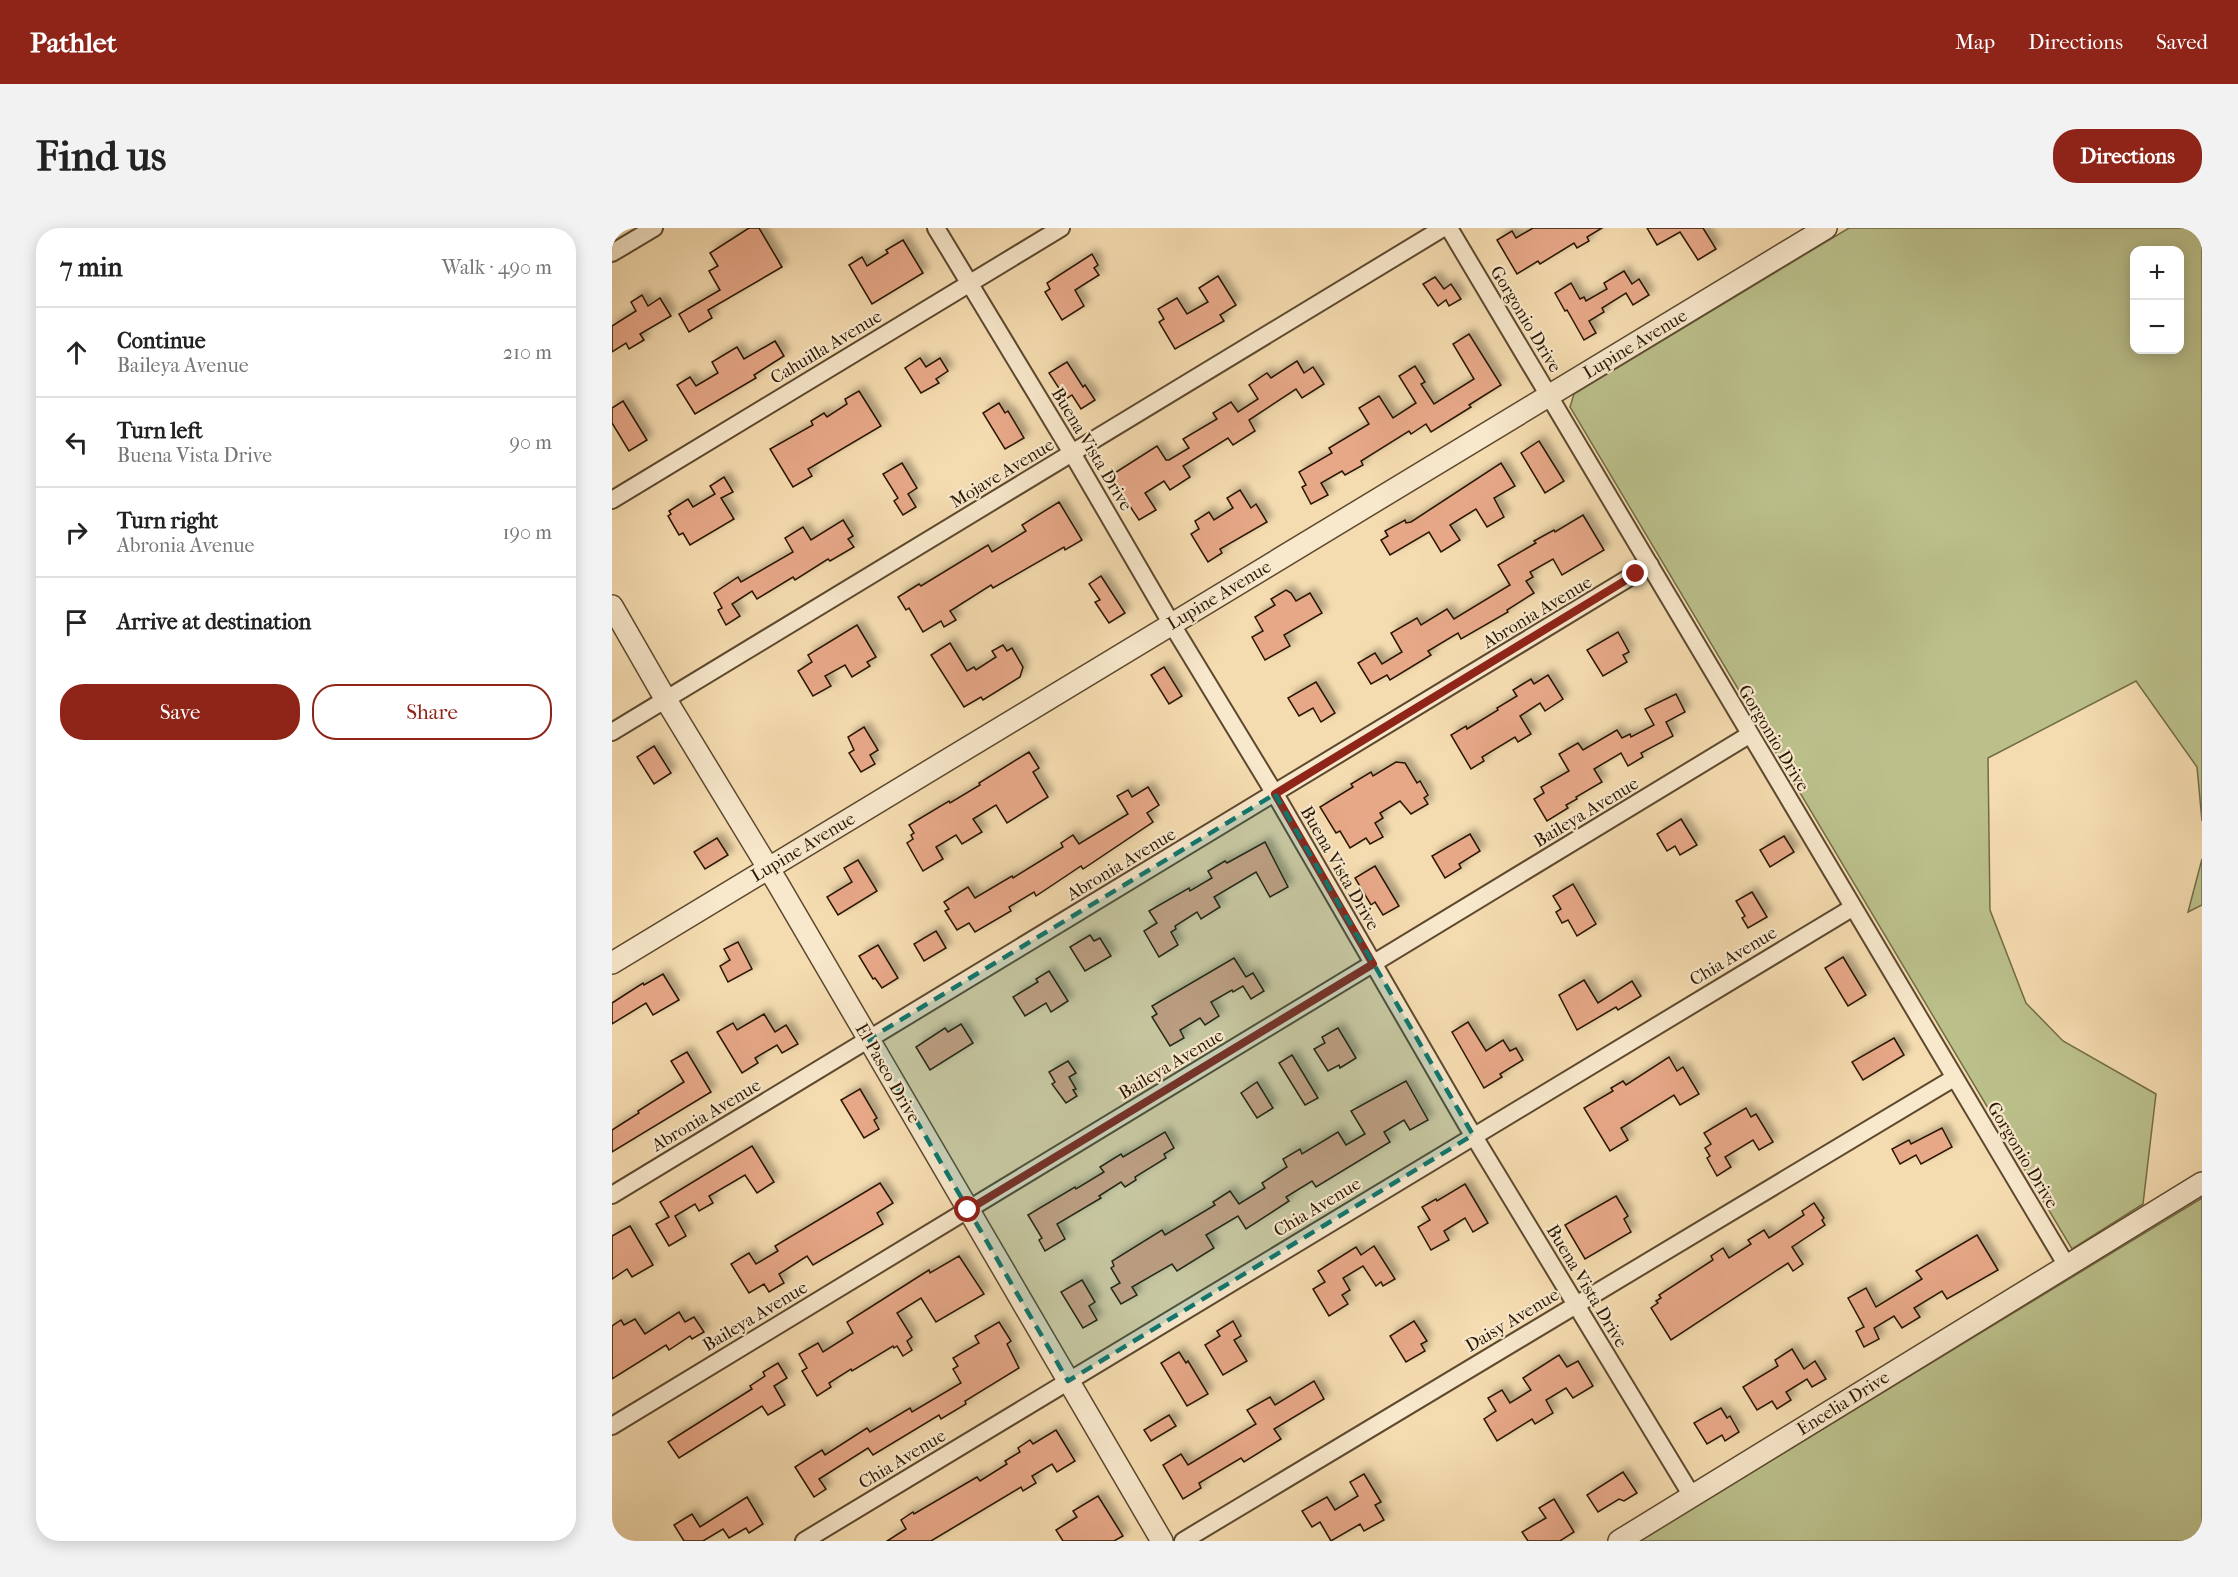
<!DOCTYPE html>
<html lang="en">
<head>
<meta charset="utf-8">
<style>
	:root { --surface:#fff; --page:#f2f2f2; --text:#222; --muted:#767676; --line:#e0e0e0; --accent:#8f2418 }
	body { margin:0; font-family:"IM FELL French Canon",serif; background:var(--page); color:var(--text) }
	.controls { position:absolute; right:18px; top:18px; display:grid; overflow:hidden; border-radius:12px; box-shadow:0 3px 15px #0003 }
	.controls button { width:54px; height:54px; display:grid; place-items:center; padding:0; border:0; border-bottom:2px solid var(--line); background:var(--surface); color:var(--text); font:30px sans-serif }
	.stop { position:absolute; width:18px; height:18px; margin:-14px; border:4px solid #8f2418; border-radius:50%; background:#fff }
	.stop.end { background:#8f2418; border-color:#fff; box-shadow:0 2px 6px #0008 }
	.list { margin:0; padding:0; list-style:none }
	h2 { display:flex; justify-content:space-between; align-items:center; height:78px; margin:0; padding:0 24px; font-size:26px }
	h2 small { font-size:20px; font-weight:400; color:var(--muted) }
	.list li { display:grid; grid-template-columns:39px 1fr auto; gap:18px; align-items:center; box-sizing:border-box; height:90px; padding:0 24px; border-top:2px solid var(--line) }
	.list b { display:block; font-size:22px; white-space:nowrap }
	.list p { margin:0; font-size:20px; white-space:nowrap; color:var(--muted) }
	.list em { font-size:20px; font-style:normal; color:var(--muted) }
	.actions { display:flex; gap:12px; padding:18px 24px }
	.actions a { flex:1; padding:14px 0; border:2px solid var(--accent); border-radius:24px; text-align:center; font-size:21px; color:var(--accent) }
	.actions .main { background:var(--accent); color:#fff }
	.icon { flex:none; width:33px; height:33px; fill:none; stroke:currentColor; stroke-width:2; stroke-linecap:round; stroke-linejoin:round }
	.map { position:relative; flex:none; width:1590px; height:1313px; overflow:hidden; border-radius:24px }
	header { display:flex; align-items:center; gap:36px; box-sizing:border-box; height:84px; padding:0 30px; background:var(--accent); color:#fff }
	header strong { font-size:28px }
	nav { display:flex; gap:33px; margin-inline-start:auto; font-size:21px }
	.intro { display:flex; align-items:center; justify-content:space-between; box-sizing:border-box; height:144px; padding:0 36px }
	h1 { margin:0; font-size:42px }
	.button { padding:15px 27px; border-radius:24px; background:var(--accent); color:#fff; font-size:21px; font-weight:700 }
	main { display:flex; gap:36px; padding:0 36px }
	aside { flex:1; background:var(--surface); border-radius:24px; box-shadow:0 3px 15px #0003 }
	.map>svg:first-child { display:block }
	.green { fill:#bbc08b; stroke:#726c46; stroke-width:1.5; fill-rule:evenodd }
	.building { fill:#e7a888; stroke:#2a1702; stroke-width:1.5; filter:url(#shadow) }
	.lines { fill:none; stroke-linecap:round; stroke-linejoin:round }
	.minor-casing { stroke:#5d482e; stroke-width:20 }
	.tertiary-casing { stroke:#5d482e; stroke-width:24 }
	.minor { stroke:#f8e8cc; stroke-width:16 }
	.tertiary { stroke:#f8e8cc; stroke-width:21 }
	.route { stroke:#8f2418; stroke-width:8 }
	.marked { fill:#0f766e; fill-opacity:0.2; stroke:#0f766e; stroke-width:4.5; stroke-dasharray:12 8; stroke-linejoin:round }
	.labels { text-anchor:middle; stroke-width:4.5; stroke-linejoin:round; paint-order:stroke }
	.street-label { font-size:18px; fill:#2a1702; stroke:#f8e8cc }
</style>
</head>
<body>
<header>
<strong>Pathlet</strong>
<nav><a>Map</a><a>Directions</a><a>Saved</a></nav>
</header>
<div class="intro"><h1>Find us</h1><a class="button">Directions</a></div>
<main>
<aside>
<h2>7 min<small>Walk · 490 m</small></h2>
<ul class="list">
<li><svg class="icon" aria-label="ahead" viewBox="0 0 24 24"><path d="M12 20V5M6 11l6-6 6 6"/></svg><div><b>Continue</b><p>Baileya Avenue</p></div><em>210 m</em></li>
<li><svg class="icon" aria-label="left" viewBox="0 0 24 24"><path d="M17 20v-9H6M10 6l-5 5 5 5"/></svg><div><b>Turn left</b><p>Buena Vista Drive</p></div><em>90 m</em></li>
<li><svg class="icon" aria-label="right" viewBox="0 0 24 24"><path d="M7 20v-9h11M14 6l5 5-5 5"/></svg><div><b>Turn right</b><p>Abronia Avenue</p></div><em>190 m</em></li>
<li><svg class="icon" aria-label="arrive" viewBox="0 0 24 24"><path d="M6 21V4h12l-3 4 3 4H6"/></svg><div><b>Arrive at destination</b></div></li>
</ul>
<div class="actions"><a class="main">Save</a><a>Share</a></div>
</aside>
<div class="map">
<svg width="1590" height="1313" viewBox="0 0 1590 1313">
	<defs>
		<filter id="shadow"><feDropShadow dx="5.5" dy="-5.5" stdDeviation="3" flood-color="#0004"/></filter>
	</defs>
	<rect width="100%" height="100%" fill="#f5dcb0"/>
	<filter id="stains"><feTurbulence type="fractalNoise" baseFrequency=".00333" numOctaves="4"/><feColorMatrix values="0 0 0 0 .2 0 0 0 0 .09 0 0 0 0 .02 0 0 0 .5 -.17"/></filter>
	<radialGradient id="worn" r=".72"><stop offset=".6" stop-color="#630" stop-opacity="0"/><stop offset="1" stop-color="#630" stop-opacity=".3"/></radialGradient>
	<g class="green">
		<path d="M1237,0H1590V593L1585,539L1524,453L1376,530L1378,682L1414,775L1451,813L1544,866L1531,976L1460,1021L958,179L962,166ZM1568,22V122H1522V22Z"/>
		<path d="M1590,631V677L1576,684Z"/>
		<path d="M1590,970V1313H1027Z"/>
	</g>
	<g class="building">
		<path d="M137,0H147L170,39L96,82L100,90L77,104L67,86L108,62L97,43L106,38L98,25Z"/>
		<path d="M921,0H990L975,9L977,13L965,20L962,15L928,36L926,33L905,46L885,12L900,3L904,10Z"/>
		<path d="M1035,0H1091L1104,21L1086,32L1068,4L1045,17Z"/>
		<path d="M291,12L311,45L260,76L237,37L250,29L255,38L276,25L274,22Z"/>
		<path d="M480,26L486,37L482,40L487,47L463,62L472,78L450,92L433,64L438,61L435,55Z"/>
		<path d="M1012,43L1020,56L1027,51L1037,67L1021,77L1014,65L990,80L992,84L977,93L984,105L972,112L955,82L953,83L943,65L959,55L968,71L972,69L974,73L995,61L992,55Z"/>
		<path d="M606,48L624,77L608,87L612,93L563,121L547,94L552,91L546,81L565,70L575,86L596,74L587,60Z"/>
		<path d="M823,49L832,61L839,56L849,71L837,78L834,72L826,78L811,56Z"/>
		<path d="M30,67L36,78L48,70L59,88L28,106L32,112L17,121L14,115L0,124V98L24,83L19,74Z"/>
		<path d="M857,106L889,157L857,177L859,179L819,204L814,196L799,206L797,203L749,233L751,237L733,247L730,243L709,255L716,267L699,276L690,259L694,257L687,244L720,225L717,220L757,196L747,180L767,168L781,190L804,175L787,148L803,138L813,154L809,156L822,176L862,151L841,116Z"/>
		<path d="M163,113L172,128L142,147L144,150L83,186L65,157L78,149L84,158L106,145L100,134L125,119L132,131Z"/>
		<path d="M308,130L314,139L328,130L336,143L324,151L327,155L309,165L293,140Z"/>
		<path d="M685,133L692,145L701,139L712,156L690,170L684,161L637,192L643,203L621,217L616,210L571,238L578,249L558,262L552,253L533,265L544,282L527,292L498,248L545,218L554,232H557L577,220L571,211L605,191L601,185L619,174L626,184L646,171L637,157L655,145L659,150Z"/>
		<path d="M455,134L471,159L473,157L483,172L469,181L460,167L454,171L437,145Z"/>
		<path d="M247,163L269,198L196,241L200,248L181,259L158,221L201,197L199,193L212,185L215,189L235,176L233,171Z"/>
		<path d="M11,173L35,212L17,223L0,195V180Z"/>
		<path d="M387,175L393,185L396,183L412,210L393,221L371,185Z"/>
		<path d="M927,213L952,253L933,265L909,225Z"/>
		<path d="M290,235L305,260L296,266L304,279L291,287L282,273L286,270L271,246Z"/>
		<path d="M889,235L903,258L882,270L892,289L875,299L864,281L838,297L848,312L829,324L817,304L778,327L769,312L776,308L773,303L793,292L794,295L799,294Z"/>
		<path d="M112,249L121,264L109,270L122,291L78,317L71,305L67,307L56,288L59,286L57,283L76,271L81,279L103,266L98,258Z"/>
		<path d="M628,262L639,280L644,276L655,294L608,321L610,325L596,334L579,306L587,301L583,293L597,284L602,292L621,280L615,270Z"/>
		<path d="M447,274L470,312L453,322L452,319L381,360L379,357L338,383L344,392L332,399L329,393L311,404L297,380L294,382L286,369L307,356L309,358L376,317L380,324L414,303L410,297Z"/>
		<path d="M971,287L992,322L950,347L941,331L918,344L921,349L914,353L922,365L895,382L896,384L849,411L846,405L816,423L819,427L778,452L775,447L759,456L746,435L763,425L770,436L790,424L779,405L805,390L809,397L835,381L842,391L898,357L886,337L924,315L922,313L942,302L943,304Z"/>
		<path d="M231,292L241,308L236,311L242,319L218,333L216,331L183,352L181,349L145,371L140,363L120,376L128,388L114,397L106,382L110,380L102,365L126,349L129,354L181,324L173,310L191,299L199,312Z"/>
		<path d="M489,348L513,385L497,395L483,374L488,372L477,356Z"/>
		<path d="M674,362L679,365L684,373L698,365L710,385L672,407L678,418L653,432L640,409L651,403L643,389L663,377L659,371Z"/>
		<path d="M245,397L264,429L255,434L258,438L240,449L233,437L213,448L219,458L201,468L186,443L200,434L196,427Z"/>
		<path d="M1006,404L1017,424L1011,427L1015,434L991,448L975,422Z"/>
		<path d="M338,415L355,443L362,439L364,442L384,429L380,423L391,417L395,423L400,420L411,439L408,449L371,472L369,469L352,479L319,427Z"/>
		<path d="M552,439L570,468L557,476L539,447Z"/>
		<path d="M936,447L951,471L933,483L928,475L908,488L919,506L906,514L903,509L870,529L872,533L859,541L839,507L854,498L855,501L886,482L885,480L905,468L901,462L919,451L922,456Z"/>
		<path d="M704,454L723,485L709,494L701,480L687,488L676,470Z"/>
		<path d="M1064,466L1073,484L1054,494L1061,508L1029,525L1031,529L1016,538L1009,525L982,541L990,554L964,569L965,571L954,577L956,580L935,593L922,571L932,565L929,559L957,543L947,526L966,515L971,522L1005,502L1010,510L1018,506L1019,509L1042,497L1033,481Z"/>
		<path d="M252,499L266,522L258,527L263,536L249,544L237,525L242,522L236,509Z"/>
		<path d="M42,518L59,545L42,556L25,529Z"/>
		<path d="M417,524L427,540L421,544L436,569L395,595L384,577L361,591L370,604L350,616L344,607L324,619L331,631L311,643L295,615L301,611L299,607L302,605L297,597L337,573L338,575L368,557L367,555Z"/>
		<path d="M784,534L793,535L805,555L808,553L816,567L812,570L816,576L799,586L788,573L768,585L771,590L763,595L771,609L758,616L754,610L738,620L728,603L724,605L708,579L741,559L739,556L759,544L761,548Z"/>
		<path d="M536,559L547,577L535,585L541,594L471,641L469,638L424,668L422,664L397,679L399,683L363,704L357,695L345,702L333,683L337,681L332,674L356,659L363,670L400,648L401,650L451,619L449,615L461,607L467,616L516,586L505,568L516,562L520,569Z"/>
		<path d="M1069,591L1085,617L1068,627L1063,618L1055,623L1045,606Z"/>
		<path d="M858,606L868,623L847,636L849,640L833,650L820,628Z"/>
		<path d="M1172,608L1182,624L1158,639L1148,622Z"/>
		<path d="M105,610L116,627L93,641L82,624Z"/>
		<path d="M653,614L676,659L658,669L644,644L602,669L608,679L589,691L585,684L563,698L564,701L559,704L566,717L547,729L532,703L545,695L537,683L577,660L578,663L600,650L596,643L613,633L615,635Z"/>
		<path d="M246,632L265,663L226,687L215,669L240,654L232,640Z"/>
		<path d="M763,638L787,678L771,687L763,674L759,677L743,650Z"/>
		<path d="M961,656L984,696L965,708L956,692L950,695L944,684L949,681L941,668Z"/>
		<path d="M1140,664L1155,689L1136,700L1130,690L1133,688L1124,673Z"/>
		<path d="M324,703L334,720L312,733L302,716Z"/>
		<path d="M478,707L482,713L488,710L499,728L473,743L458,719Z"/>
		<path d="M126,714L140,741L116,754L108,738L118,732L112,721Z"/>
		<path d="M266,717L286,750L270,760L263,750L261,751L247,728Z"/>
		<path d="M1231,729L1254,767L1236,778L1213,740Z"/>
		<path d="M622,730L634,749L641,745L652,763L639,771L631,758L621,764L620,762L599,774L607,788L593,797L588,790L568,802L572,810L558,818L540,789L545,786L540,778Z"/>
		<path d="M437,743L456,773L439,784L434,775L413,788L401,769L426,754L424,751Z"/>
		<path d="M51,746L67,772L41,787L34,775L0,796V775L31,755L32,757Z"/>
		<path d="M972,752L986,775L1020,753L1029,768L1006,782L1004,779L965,802L947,767Z"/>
		<path d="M152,786L163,804L174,797L186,816L170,825L165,817L143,830L146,835L130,845L105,804L121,795L125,802Z"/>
		<path d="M856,794L874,823L891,812L898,823L904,820L911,832L888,846L890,849L872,860L840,804Z"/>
		<path d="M349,796L361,815L318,842L304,819L333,800L336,804Z"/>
		<path d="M726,800L744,830L728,840L727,837L716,843L702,821L713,815L710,809Z"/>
		<path d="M1282,810L1292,827L1251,852L1240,834Z"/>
		<path d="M75,824L99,864L0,924V902L27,885L26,883L72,854L59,833Z"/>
		<path d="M680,827L706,870L693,877L667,835Z"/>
		<path d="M1057,829L1065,843L1071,839L1087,866L1068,877L1062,867L1009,900L1016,912L998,923L972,880L1001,863L999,860L1011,853L1014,857Z"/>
		<path d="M456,833L464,845L457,849L464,861L461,862L465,868L454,875L440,856L443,854L437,844Z"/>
		<path d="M794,853L816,892L798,902L792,892L772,904L778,914L704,959L700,953L674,969L677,973L634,1001L626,988L594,1007L602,1020L565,1043L560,1036L520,1059L525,1067L509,1076L499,1060L508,1055L499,1040L502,1038L500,1033L550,1002L553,1007L603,977L601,974L618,963L627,976L653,960L650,955L675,939L671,931L688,921L690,926L726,904L734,917L753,906L739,883Z"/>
		<path d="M645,854L661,880L645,890L629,865Z"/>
		<path d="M248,861L265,890L262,892L267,901L252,910L229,872Z"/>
		<path d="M1134,880L1139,889L1144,886L1161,914L1147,922L1141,912L1113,929L1119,939L1105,948L1095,930L1098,928L1093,920L1099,916L1092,905Z"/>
		<path d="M1330,900L1340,919L1309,936L1304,927L1288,936L1280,921L1297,912L1299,916Z"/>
		<path d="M553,904L562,920L552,926L554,930L523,949L524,952L513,959L509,954L487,968L489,970L445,996L453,1011L433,1023L427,1012L430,1010L416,987L463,959L464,961L492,944L488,939L509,926L511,929Z"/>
		<path d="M140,918L162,954L145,965L133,947L97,968L101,975L87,983L83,976L63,988L74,1008L57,1018L44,996L57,989L48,974Z"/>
		<path d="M268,955L281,975L265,985L271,996L201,1037L195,1028L167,1046L172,1055L157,1064L152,1056L137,1065L119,1036L137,1025L144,1036L166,1023L163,1018Z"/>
		<path d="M853,956L876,995L861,1004L853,990L832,1003L837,1012L819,1022L806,999L818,992L810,979L824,971L825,973Z"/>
		<path d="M1004,968L1016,988L1012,991L1019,1004L973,1031L953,997Z"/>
		<path d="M1202,975L1212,990L1210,992L1213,997L1180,1019L1191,1036L1181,1043L1176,1035L1059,1112L1039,1080L1046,1075L1044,1073L1049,1070L1047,1067L1101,1032L1099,1028L1111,1020L1117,1030L1139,1016L1136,1012L1152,1002L1157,1010L1192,987L1190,983Z"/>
		<path d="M18,998L41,1037L20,1049L15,1041L0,1051V1008Z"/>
		<path d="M1365,1007L1386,1042L1335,1071L1330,1063L1302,1080L1308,1089L1290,1100L1282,1088L1262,1100L1267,1111L1252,1119L1244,1103L1252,1099L1236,1070L1254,1060L1264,1079L1310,1051L1304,1043Z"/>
		<path d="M762,1018L783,1051L771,1058L769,1054L764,1058L751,1038L731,1050L738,1062L730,1067L736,1076L717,1088L701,1061L713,1054L706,1043L744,1019L749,1027Z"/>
		<path d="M347,1028L372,1066L324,1094L309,1070L285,1085L300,1109L295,1113L300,1122L291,1128L285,1118L282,1120L281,1118L240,1143L239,1141L217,1155L219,1159L205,1168L190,1143L195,1140L187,1126L206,1115L211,1124L241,1105L235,1094L317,1042L318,1045Z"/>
		<path d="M470,1052L483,1074L477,1078L485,1092L471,1100L449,1064Z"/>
		<path d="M67,1084L73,1094L82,1089L92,1104L80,1111L78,1108L57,1122L54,1117L0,1151V1098L9,1092L12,1097L23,1091L33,1106Z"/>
		<path d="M621,1093L629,1108L622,1112L635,1133L611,1147L593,1117L608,1108L605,1103Z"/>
		<path d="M802,1093L815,1113L809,1116L813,1123L794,1134L778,1108Z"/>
		<path d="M387,1094L399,1113L395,1116L407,1140L353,1173L354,1176L329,1191L327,1187L261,1227L256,1220L207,1251L214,1261L202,1269L183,1239L210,1222L213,1227L255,1200L258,1204L298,1180L300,1184L349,1155L341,1141L346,1138L341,1130L367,1115L363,1108Z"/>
		<path d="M1180,1121L1192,1141L1203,1133L1214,1151L1200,1159L1195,1151L1174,1164L1179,1172L1165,1181L1160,1173L1145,1182L1131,1159L1166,1138L1163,1132Z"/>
		<path d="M567,1124L574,1135L576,1133L596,1166L575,1178L549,1135Z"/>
		<path d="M947,1127L955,1139L966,1133L981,1158L961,1170L954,1160L934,1172L941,1185L923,1196L920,1191L885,1213L872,1191L884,1183L876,1170L890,1162L898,1175L919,1162L911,1150Z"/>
		<path d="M166,1135L175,1150L162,1158L173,1177L156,1187L150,1178L67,1230L56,1214L140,1161L138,1158L153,1148L151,1144Z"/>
		<path d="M702,1153L712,1171L662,1201L669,1211L632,1234L629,1230L587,1255L589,1260L571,1271L551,1237L569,1226L576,1237L644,1196L635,1182L658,1169L663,1177Z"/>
		<path d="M1109,1180L1115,1190L1118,1188L1127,1204L1113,1213L1110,1207L1095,1216L1082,1195Z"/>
		<path d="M557,1187L564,1198L539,1213L532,1202Z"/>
		<path d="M444,1202L463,1233L445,1244L440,1236L420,1248L424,1255L411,1263L409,1259L319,1313H275L294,1301L289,1292L301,1284L302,1286L365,1249L368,1253L395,1236L393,1233L408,1224L406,1220L418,1212L421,1216Z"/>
		<path d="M1011,1244L1025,1265L1012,1273L1007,1271L986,1284L975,1267Z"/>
		<path d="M752,1246L769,1274L763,1277L772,1292L752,1303L748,1296L719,1313L708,1294L700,1299L690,1283L715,1269L723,1282L746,1268L738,1254Z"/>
		<path d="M486,1268L511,1308L502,1313H451L444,1302L465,1289L461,1283Z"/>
		<path d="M135,1269L151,1296L137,1305L134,1300L117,1310L111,1301L91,1313H72L62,1297L80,1286L88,1299Z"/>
		<path d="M942,1271L962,1304L948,1313H916L910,1304L934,1290L927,1280Z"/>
	</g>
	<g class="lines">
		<defs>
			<g id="minor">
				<path d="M324,0L460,225L559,395L663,566L855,897L1080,1268"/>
				<path d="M837,0L1455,1038"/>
				<path d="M0,25L42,0"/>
				<path d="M0,272L449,0"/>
				<path d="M0,504L831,0"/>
				<path d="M0,967L1038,337"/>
				<path d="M0,1198L1137,507"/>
				<path d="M192,1313L1240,680"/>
				<path d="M571,1313L1342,850"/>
			</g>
			<g id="tertiary">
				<path d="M0,378L54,472L166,656L550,1313"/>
				<path d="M0,735L1214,0"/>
				<path d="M1007,1313L1590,955"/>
			</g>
		</defs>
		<use href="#minor" class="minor-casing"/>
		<use href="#tertiary" class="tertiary-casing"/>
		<use href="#minor" class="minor"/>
		<use href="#tertiary" class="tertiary"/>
	</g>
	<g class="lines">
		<path class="route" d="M356,982L761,736L663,566L1024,346"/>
	</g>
	<path class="marked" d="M663,566L861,907L456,1153L257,811Z"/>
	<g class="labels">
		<g class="street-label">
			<text transform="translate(914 91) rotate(59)" y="6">Gorgonio Drive</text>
			<text transform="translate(1023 116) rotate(-31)" y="6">Lupine Avenue</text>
			<text transform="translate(214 119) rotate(-31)" y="6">Cahuilla Avenue</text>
			<text transform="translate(480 221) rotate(59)" y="6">Buena Vista Drive</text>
			<text transform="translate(390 245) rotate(-31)" y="6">Mojave Avenue</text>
			<text transform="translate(607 367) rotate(-31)" y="6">Lupine Avenue</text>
			<text transform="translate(925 384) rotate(-31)" y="6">Abronia Avenue</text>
			<text transform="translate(1162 510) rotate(59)" y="6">Gorgonio Drive</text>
			<text transform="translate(974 584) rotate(-31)" y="6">Baileya Avenue</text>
			<text transform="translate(191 619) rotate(-31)" y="6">Lupine Avenue</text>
			<text transform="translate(509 636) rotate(-31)" y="6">Abronia Avenue</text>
			<text transform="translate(728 640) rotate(60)" y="6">Buena Vista Drive</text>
			<text transform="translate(1121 728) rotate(-31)" y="6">Chia Avenue</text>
			<text transform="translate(559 836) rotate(-31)" y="6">Baileya Avenue</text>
			<text transform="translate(276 845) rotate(60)" y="6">El Paseo Drive</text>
			<text transform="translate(94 887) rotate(-31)" y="6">Abronia Avenue</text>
			<text transform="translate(1411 927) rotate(59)" y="6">Gorgonio Drive</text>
			<text transform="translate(705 979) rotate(-31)" y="6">Chia Avenue</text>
			<text transform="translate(975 1058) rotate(59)" y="6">Buena Vista Drive</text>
			<text transform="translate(143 1088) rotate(-31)" y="6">Baileya Avenue</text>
			<text transform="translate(900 1092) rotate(-31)" y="6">Daisy Avenue</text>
			<text transform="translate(1231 1175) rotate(-32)" y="6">Encelia Drive</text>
			<text transform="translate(290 1231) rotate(-31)" y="6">Chia Avenue</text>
		</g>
	</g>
	<rect width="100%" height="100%" filter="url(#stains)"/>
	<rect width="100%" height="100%" fill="url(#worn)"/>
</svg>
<div class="controls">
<button>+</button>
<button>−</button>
</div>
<div class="stop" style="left:356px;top:982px"></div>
<div class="stop end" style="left:1024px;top:346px"></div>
</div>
</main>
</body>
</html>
